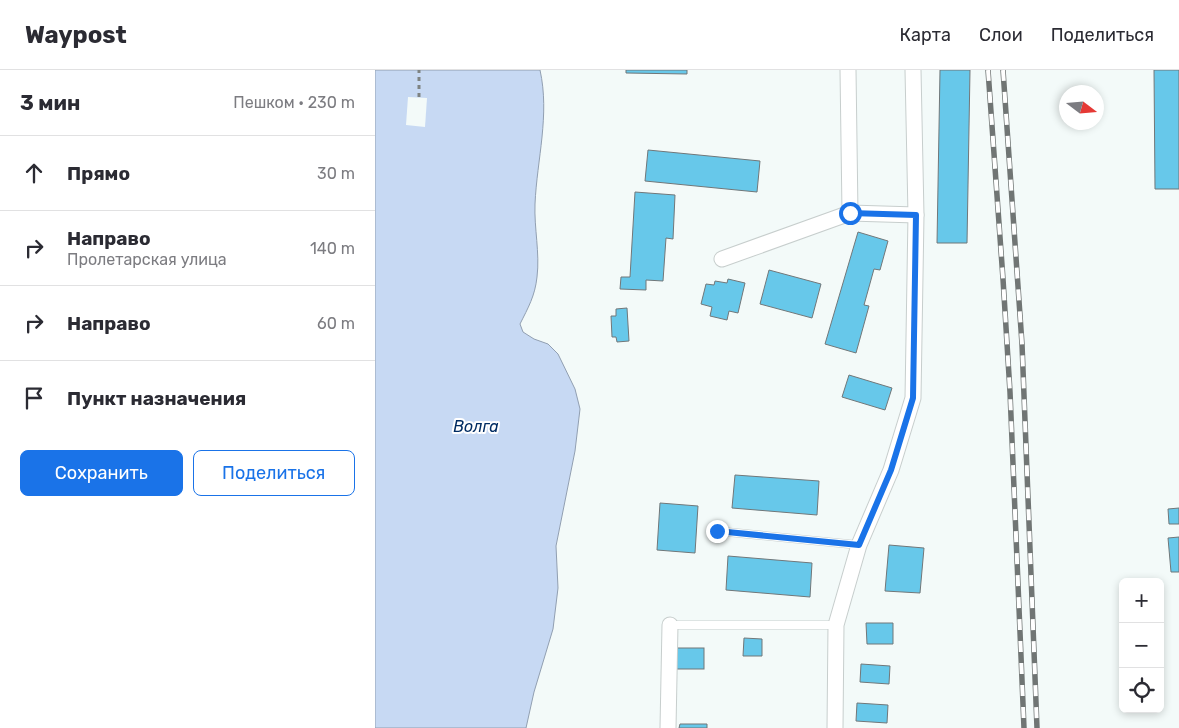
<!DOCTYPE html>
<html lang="ru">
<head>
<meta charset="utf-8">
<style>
	:root { --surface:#fff; --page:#f2f2f3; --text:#2b2b33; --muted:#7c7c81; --line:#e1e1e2; --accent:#1a73e8 }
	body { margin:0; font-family:Rubik,sans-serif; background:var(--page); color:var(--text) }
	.controls { position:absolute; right:15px; bottom:15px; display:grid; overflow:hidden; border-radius:8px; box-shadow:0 2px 8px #0003 }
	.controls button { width:45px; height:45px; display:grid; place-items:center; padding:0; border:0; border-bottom:1px solid var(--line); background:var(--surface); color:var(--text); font:25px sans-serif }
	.compass { position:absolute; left:684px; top:15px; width:45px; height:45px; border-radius:50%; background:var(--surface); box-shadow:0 2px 8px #0003; rotate:106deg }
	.stop { position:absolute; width:15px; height:15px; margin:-11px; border:4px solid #1a73e8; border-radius:50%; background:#fff }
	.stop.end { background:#1a73e8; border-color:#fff; box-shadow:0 1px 5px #0008 }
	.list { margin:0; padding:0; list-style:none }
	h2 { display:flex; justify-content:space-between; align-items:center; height:65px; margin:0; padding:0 20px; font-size:21px }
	h2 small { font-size:16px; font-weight:400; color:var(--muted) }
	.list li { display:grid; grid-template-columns:32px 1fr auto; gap:15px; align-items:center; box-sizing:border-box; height:75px; padding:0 20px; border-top:1px solid var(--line) }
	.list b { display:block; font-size:19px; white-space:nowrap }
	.list p { margin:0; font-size:16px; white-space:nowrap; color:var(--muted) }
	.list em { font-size:16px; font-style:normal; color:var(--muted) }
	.actions { display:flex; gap:10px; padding:15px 20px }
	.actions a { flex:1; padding:11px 0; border:1px solid var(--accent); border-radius:8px; text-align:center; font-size:18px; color:var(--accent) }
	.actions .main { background:var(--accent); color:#fff }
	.icon { flex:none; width:28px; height:28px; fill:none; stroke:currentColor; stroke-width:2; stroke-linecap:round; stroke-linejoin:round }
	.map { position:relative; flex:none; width:804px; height:658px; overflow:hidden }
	header { display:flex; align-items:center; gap:30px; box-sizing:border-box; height:70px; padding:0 25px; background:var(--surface); border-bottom:1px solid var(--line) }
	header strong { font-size:24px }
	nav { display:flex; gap:28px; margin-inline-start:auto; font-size:18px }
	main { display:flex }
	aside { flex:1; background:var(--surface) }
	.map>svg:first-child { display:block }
	.water { fill:#c7d9f3; stroke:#919fb1 }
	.pier { fill:#f3faf9 }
	.building { fill:#67c8ea; stroke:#717779 }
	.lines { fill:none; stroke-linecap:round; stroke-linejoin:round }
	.lane-casing { stroke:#c7cecd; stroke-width:9 }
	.street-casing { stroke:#c7cecd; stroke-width:17 }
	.path { stroke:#7e8382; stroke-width:3; stroke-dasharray:4 4; stroke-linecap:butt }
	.lane { stroke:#fff; stroke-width:8 }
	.street { stroke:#fff; stroke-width:15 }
	.rail-casing { stroke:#707574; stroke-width:5.5 }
	.rail { stroke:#fff; stroke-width:4; stroke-dasharray:11; stroke-linecap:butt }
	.route { stroke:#1a73e8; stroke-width:6 }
	.labels { text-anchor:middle; stroke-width:4; stroke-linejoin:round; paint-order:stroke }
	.water-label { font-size:16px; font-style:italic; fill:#002c62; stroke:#fff }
</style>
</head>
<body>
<header>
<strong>Waypost</strong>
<nav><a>Карта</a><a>Слои</a><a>Поделиться</a></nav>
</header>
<main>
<aside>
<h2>3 мин<small>Пешком · 230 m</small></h2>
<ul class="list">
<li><svg class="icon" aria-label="ahead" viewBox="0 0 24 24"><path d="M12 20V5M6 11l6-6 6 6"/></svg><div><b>Прямо</b></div><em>30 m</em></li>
<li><svg class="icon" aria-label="right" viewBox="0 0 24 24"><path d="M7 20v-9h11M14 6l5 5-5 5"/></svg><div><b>Направо</b><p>Пролетарская улица</p></div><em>140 m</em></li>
<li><svg class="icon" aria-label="right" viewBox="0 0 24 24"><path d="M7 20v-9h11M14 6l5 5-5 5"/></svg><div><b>Направо</b></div><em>60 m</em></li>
<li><svg class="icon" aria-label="arrive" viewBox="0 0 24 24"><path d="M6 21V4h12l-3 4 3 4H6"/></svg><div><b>Пункт назначения</b></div></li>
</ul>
<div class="actions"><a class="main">Сохранить</a><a>Поделиться</a></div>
</aside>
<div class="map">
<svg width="804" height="658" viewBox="0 0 804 658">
	<rect width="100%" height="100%" fill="#f3faf9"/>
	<path class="water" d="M0,0H165C175,45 162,89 160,134C159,158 165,183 162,207C160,226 153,238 145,254L148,262L159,269L173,274L183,284L200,319L205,339L200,381L181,476L183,518L178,559L159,622L151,658H0Z"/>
	<path class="pier" d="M33,27L52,28L50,57L31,55Z"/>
	<g class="building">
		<path d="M251,0H312V4L251,3Z"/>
		<path d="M565,0H595L592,173H562Z"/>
		<path d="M779,0H804V119H780Z"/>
		<path d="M273,80L385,91L382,122L270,111Z"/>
		<path d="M260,122L300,125L298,169L291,168L288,211L271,210V220L245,219L246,207H255Z"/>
		<path d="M483,162L513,171L505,200L499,199L489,235L494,236L481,283L450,274Z"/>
		<path d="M394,200L446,214L437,248L385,234Z"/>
		<path d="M353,209L370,213L363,243L354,241L352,250L335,246L337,237L326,234L331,214L339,215L340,211L352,213Z"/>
		<path d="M252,238L254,271L242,272L241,267H237L236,246H241V239Z"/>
		<path d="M474,305L517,318L510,340L467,327Z"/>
		<path d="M360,405L444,411L442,445L357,438Z"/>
		<path d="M285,433L323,436L320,483L282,480Z"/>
		<path d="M804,438V454H794L793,439Z"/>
		<path d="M804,467V502H796L793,468Z"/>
		<path d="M514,475L549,478L545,523L510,521Z"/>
		<path d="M353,486L437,493L435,527L351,520Z"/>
		<path d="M491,553H518V574H492Z"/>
		<path d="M369,568L387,569V586H368Z"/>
		<rect x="300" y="578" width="29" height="21"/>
		<path d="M486,594L515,596L514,614L485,612Z"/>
		<path d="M482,633L513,635L512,653L481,651Z"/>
		<path d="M305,654H332V658H304Z"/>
	</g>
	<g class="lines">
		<defs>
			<g id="lane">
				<path d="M342,461L484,475"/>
				<path d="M295,555H461"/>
			</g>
			<g id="street">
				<path d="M473,0L475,143"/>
				<path d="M347,189L475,143L541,145"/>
				<path d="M293,658L295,555"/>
				<path d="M460,658L461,555L484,475L516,400L538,328L541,145L538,0"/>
			</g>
		</defs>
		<use href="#lane" class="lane-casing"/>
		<use href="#street" class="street-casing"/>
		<path class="path" d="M44,27V0"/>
		<use href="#lane" class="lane"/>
		<use href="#street" class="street"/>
		<defs>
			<g id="rail">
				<path d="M613,0L628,209L635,322L649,658"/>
				<path d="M628,0L647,274L662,658"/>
			</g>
		</defs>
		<use href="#rail" class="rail-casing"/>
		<use href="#rail" class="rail"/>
	</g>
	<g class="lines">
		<path class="route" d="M342,461L484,475L516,400L538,328L541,145L475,143"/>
	</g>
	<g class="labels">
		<g class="water-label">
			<text x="101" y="362">Волга</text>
		</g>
	</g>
</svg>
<div class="controls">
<button>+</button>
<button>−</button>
<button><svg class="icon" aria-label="locate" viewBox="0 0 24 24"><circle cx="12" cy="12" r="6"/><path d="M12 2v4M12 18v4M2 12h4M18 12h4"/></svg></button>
</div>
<svg class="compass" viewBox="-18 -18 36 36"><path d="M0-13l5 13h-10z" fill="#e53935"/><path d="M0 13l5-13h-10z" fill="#7c7c81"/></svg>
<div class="stop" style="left:475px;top:143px"></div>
<div class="stop end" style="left:342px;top:461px"></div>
</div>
</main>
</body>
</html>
